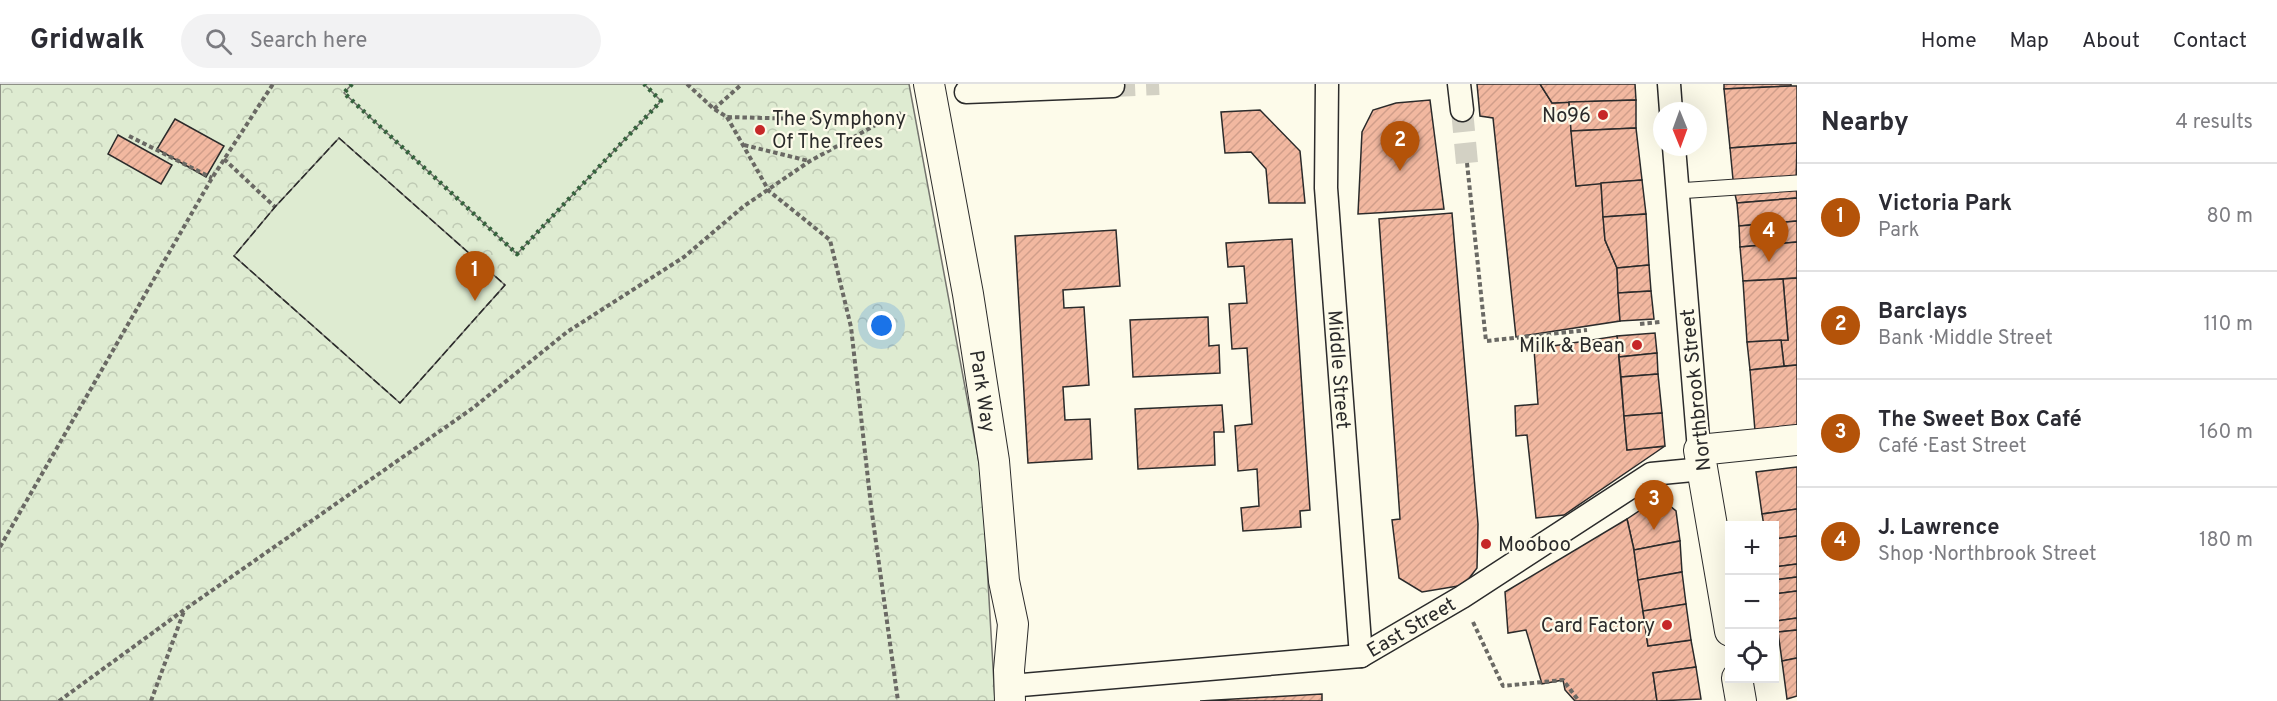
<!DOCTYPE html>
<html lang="en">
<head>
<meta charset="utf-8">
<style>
	:root { --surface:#fff; --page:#f2f2f3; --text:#2b2b33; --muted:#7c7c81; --line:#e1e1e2; --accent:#b45309 }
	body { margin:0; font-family:Overpass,sans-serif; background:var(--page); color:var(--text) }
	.controls { position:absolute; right:18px; bottom:18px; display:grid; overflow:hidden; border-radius:0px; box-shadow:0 6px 24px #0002 }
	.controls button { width:54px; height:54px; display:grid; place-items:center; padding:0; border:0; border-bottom:2px solid var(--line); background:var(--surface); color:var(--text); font:30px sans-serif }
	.compass { position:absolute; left:1653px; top:18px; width:54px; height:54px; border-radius:50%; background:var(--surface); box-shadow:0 6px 24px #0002; rotate:179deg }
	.you { position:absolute; left:882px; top:242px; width:21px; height:21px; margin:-15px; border:4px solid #fff; border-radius:50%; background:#1a73e8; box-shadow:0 0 0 9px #1a73e833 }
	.badge { display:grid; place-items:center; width:39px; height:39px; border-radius:50%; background:var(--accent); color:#fff; font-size:20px; font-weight:700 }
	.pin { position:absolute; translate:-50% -50px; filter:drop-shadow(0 2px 3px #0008) }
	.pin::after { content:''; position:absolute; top:32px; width:21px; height:18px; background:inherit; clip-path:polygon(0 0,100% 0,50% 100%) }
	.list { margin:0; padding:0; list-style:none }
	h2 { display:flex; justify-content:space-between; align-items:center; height:78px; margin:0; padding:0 24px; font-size:26px }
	h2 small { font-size:20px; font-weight:400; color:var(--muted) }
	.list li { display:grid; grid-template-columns:39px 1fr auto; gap:18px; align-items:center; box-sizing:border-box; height:108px; padding:0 24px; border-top:2px solid var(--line) }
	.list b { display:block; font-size:22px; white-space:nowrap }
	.list p { margin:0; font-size:20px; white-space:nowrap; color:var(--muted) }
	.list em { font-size:20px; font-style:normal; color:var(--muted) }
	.icon { flex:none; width:33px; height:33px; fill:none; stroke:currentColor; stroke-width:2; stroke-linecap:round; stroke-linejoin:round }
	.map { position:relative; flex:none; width:1797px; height:617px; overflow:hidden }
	header { display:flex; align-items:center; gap:36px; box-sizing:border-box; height:84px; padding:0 30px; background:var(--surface); border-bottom:2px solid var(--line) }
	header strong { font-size:28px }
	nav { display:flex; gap:33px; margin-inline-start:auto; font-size:21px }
	.search { width:420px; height:54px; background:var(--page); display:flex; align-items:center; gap:15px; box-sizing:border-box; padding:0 21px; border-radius:33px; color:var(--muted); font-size:22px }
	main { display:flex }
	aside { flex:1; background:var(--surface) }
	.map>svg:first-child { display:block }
	.forest { fill:url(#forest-crowns); stroke:#74746e; stroke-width:1.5 }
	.pitch { fill:#deebd1; stroke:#74746e; stroke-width:1.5 }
	.building { fill:url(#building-hatch); stroke:#2b2b2b; stroke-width:1.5 }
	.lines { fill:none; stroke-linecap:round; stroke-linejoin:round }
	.pedestrian-tunnel { stroke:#d3d1c4; stroke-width:22; stroke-dasharray:22 11; stroke-linecap:butt }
	.service-casing { stroke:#2b2b2b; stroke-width:17 }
	.pedestrian-casing { stroke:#2b2b2b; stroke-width:25 }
	.minor-casing { stroke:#2b2b2b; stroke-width:32 }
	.path { stroke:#6a6964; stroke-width:4; stroke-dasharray:4.5 3; stroke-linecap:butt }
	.service { stroke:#fdfbea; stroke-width:15 }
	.pedestrian { stroke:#fdfbea; stroke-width:22 }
	.minor { stroke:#fdfbea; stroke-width:30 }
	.hedge { stroke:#34623c; stroke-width:4.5; stroke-dasharray:3 4.5; stroke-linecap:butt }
	.fence { stroke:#2b2b2b; stroke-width:1.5; stroke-dasharray:8 3; stroke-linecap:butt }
	.poi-dot { fill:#c62828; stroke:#fdfbea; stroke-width:2 }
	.labels { text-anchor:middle; stroke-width:4.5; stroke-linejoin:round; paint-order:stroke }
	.poi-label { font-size:20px; fill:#2b2b2b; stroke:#fdfbea; text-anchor:end }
	.street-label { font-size:20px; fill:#2b2b2b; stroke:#fdfbea }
</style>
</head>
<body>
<header>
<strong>Gridwalk</strong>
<div class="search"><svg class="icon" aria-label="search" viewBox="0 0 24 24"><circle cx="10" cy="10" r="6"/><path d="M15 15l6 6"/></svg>Search here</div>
<nav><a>Home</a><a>Map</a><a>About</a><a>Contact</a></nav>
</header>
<main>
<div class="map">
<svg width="1797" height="617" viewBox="0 0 1797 617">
	<defs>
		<pattern id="forest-crowns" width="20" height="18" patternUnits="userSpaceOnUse" patternTransform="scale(1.5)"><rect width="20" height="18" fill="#deebd1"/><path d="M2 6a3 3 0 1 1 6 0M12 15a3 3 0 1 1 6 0" fill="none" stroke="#bfcab4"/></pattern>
		<pattern id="building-hatch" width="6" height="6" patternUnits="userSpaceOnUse" patternTransform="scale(1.5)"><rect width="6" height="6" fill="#f2b8a0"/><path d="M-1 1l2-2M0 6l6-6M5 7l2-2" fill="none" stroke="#d09e8a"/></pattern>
	</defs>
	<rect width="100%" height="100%" fill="#fdfbea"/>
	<path class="forest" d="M0,0H909L982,395L995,617H0Z"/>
	<g class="pitch">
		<path d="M352,0H644L661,17L517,170L344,9Z"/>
		<path d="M339,54L505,201L400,319L234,172L275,123Z"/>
	</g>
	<g class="building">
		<path d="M1477,0H1540L1552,19L1569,18L1576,102L1601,99L1605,156L1617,184L1620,237L1516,253L1493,34L1480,32Z"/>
		<path d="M1540,0H1635L1636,16L1552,19Z"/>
		<path d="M1724,0H1791V2L1724,5Z"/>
		<path d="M1791,2H1797V59L1730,64L1724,5Z"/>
		<path d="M1430,16L1444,125L1358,130L1362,48L1373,26L1396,19Z"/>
		<path d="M1636,16V44L1571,47L1569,18Z"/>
		<path d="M1260,26L1300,67L1305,119H1269L1266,85L1251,68L1225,69L1221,28Z"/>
		<path d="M175,35L224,62L206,93L157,65Z"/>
		<path d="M1636,44L1642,96L1576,102L1571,47Z"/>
		<path d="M118,51L172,81L161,100L108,70Z"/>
		<path d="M1797,59L1796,101L1734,106L1730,64Z"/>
		<path d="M1642,96L1646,130L1603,133L1601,99Z"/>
		<path d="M1796,101L1797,114L1737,119L1734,106Z"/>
		<path d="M1797,114V137L1739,142L1737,119Z"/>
		<path d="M1452,129L1478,440L1477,484L1464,501L1422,508L1399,494L1392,436L1400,435L1379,135Z"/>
		<path d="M1646,130L1649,181L1617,184L1605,156L1603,133Z"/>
		<path d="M1797,137V158L1740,163L1739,142Z"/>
		<path d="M1116,146L1120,202L1063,206L1064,224L1084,223L1089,301L1063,303L1065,336L1090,335L1092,375L1028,379L1015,152Z"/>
		<path d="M1292,155L1310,426L1300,427L1301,443L1243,447L1241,424L1259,422L1257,385L1238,387L1235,342L1252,340L1247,264L1232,265L1229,220L1247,219L1244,182L1228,183L1226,159Z"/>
		<path d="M1797,158V194L1743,197L1740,163Z"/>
		<path d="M1649,181L1651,207L1618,209L1617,184Z"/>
		<path d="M1797,194V281L1784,282L1781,256H1788L1783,195Z"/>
		<path d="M1783,195L1788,256L1747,258L1743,197Z"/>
		<path d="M1651,207L1654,235L1620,237L1618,209Z"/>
		<path d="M1208,233L1209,262L1219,261L1220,289L1133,293L1130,236Z"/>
		<path d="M1655,249L1657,269L1619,273L1617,252Z"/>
		<path d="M1617,252L1627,366L1665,362L1564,431L1536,434L1527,351L1516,352L1515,322L1538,320L1534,265Z"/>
		<path d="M1781,256L1784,282L1750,286L1747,258Z"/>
		<path d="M1657,269L1658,290L1621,293L1619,273Z"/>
		<path d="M1797,281V343L1755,347L1750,286Z"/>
		<path d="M1658,290L1662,329L1624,332L1621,293Z"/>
		<path d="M1222,321L1224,348H1214L1215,381L1138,385L1135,325Z"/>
		<path d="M1662,329L1665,362L1627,366L1624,332Z"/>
		<path d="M1797,383V425L1762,430L1756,388Z"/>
		<path d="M1651,419L1669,421L1676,427L1680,457L1634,466L1627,435Z"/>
		<path d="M1797,425V452L1774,455V442H1764L1762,430Z"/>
		<path d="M1627,435L1634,466L1648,562L1691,556L1696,583L1653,589L1657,617H1575L1565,606L1563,596L1542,600L1526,546L1508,549L1505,508Z"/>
		<path d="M1797,452V480L1774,483V455Z"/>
		<path d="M1680,457L1682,488L1638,496L1634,466Z"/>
		<path d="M1797,480V493L1774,496V483Z"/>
		<path d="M1682,488L1686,520L1643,527L1638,496Z"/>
		<path d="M1797,493V507L1774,510V496Z"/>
		<path d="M1797,507V534L1776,537L1774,510Z"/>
		<path d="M1686,520L1691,556L1648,562L1643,527Z"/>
		<path d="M1797,534V546L1778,548L1776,537Z"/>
		<path d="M1797,546V574L1782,577L1778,548Z"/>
		<path d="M1797,574V612L1787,615L1782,577Z"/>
		<path d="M1696,583L1701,615L1657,617L1653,589Z"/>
		<path d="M1322,610V617H1200Z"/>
	</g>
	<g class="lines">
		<g class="pedestrian-tunnel">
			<path d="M1113,2L1159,0"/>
			<path d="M1462,26L1467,79"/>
		</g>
		<defs>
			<path id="service" d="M1677,107L1797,99"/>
			<g id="pedestrian">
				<path id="s1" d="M1327,0L1326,104L1361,572"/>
				<path d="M1459,0L1462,26"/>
				<path d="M1669,0L1671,27"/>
				<path d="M966,8L1113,2"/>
				<path d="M1674,63L1699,366"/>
				<path id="s2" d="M1010,602L1361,572L1462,513L1651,390L1703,385"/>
			</g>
			<g id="minor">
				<path id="s3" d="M929,0L968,210L994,377L1004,497L1013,540L1009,586L1010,617"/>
				<path d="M1730,547L1699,366L1797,356"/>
				<path d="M1737,594L1741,617"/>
			</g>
		</defs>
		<use href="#service" class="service-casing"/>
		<use href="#pedestrian" class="pedestrian-casing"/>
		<use href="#minor" class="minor-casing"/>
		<g class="path">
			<path d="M687,0L714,25L727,33L882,37"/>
			<path d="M714,25L742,0"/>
			<path d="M727,33L769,107L830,156L851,243L871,422L898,617"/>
			<path d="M129,52L212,94"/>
			<path d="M744,61L809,77"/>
			<path d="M224,75L275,123"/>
			<path d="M1467,79L1486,257L1587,246"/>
			<path d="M1640,240L1660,238"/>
			<path d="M0,463L212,94L273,0"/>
			<path d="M1473,538L1503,602L1563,596L1579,617"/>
			<path d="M59,617L184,526L473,324L567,248L684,173L744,122L810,77L883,37L901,29"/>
			<path d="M151,617L184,527"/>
		</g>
		<use href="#service" class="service"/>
		<use href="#pedestrian" class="pedestrian"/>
		<use href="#minor" class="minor"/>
		<path class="hedge" d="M352,0L344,9L517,170L661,17L644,0"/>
		<path class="fence" d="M339,54L505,201L400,319L234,172L275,123Z"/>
	</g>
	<g class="poi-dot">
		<circle cx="1603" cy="31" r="6"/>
		<circle cx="760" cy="46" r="6"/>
		<circle cx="1637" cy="261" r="6"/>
		<circle cx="1486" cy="460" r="6"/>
		<circle cx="1667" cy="541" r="6"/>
	</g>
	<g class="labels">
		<g class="poi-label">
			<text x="1591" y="38">No96</text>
			<text x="772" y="41" text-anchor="start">The Symphony<tspan x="772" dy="23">Of The Trees</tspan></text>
			<text x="1625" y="268">Milk &amp; Bean</text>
			<text x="1498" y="467" text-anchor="start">Mooboo</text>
			<text x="1655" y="548">Card Factory</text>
		</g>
		<g class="street-label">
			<text dy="7" stroke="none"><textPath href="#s1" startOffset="286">Middle Street</textPath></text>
			<text transform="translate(1695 306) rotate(-96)" y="7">Northbrook Street</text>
			<text dy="7" stroke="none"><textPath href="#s3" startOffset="312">Park Way</textPath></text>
			<text dy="7" stroke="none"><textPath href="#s2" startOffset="410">East Street</textPath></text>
		</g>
	</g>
</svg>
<div class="controls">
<button>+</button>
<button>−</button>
<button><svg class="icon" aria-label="locate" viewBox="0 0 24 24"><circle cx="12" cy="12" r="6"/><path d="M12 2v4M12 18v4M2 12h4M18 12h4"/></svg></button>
</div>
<svg class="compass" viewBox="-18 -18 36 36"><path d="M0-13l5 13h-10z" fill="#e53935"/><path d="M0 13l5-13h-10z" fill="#7c7c81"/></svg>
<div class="you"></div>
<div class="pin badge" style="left:475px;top:217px">1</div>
<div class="pin badge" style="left:1400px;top:87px">2</div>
<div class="pin badge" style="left:1654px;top:446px">3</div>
<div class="pin badge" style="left:1769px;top:178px">4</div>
</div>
<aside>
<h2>Nearby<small>4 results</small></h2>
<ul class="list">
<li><span class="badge">1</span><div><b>Victoria Park</b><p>Park</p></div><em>80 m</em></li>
<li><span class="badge">2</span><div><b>Barclays</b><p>Bank · Middle Street</p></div><em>110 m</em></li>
<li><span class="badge">3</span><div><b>The Sweet Box Café</b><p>Café · East Street</p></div><em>160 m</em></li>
<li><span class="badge">4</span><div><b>J. Lawrence</b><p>Shop · Northbrook Street</p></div><em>180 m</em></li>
</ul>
</aside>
</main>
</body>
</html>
